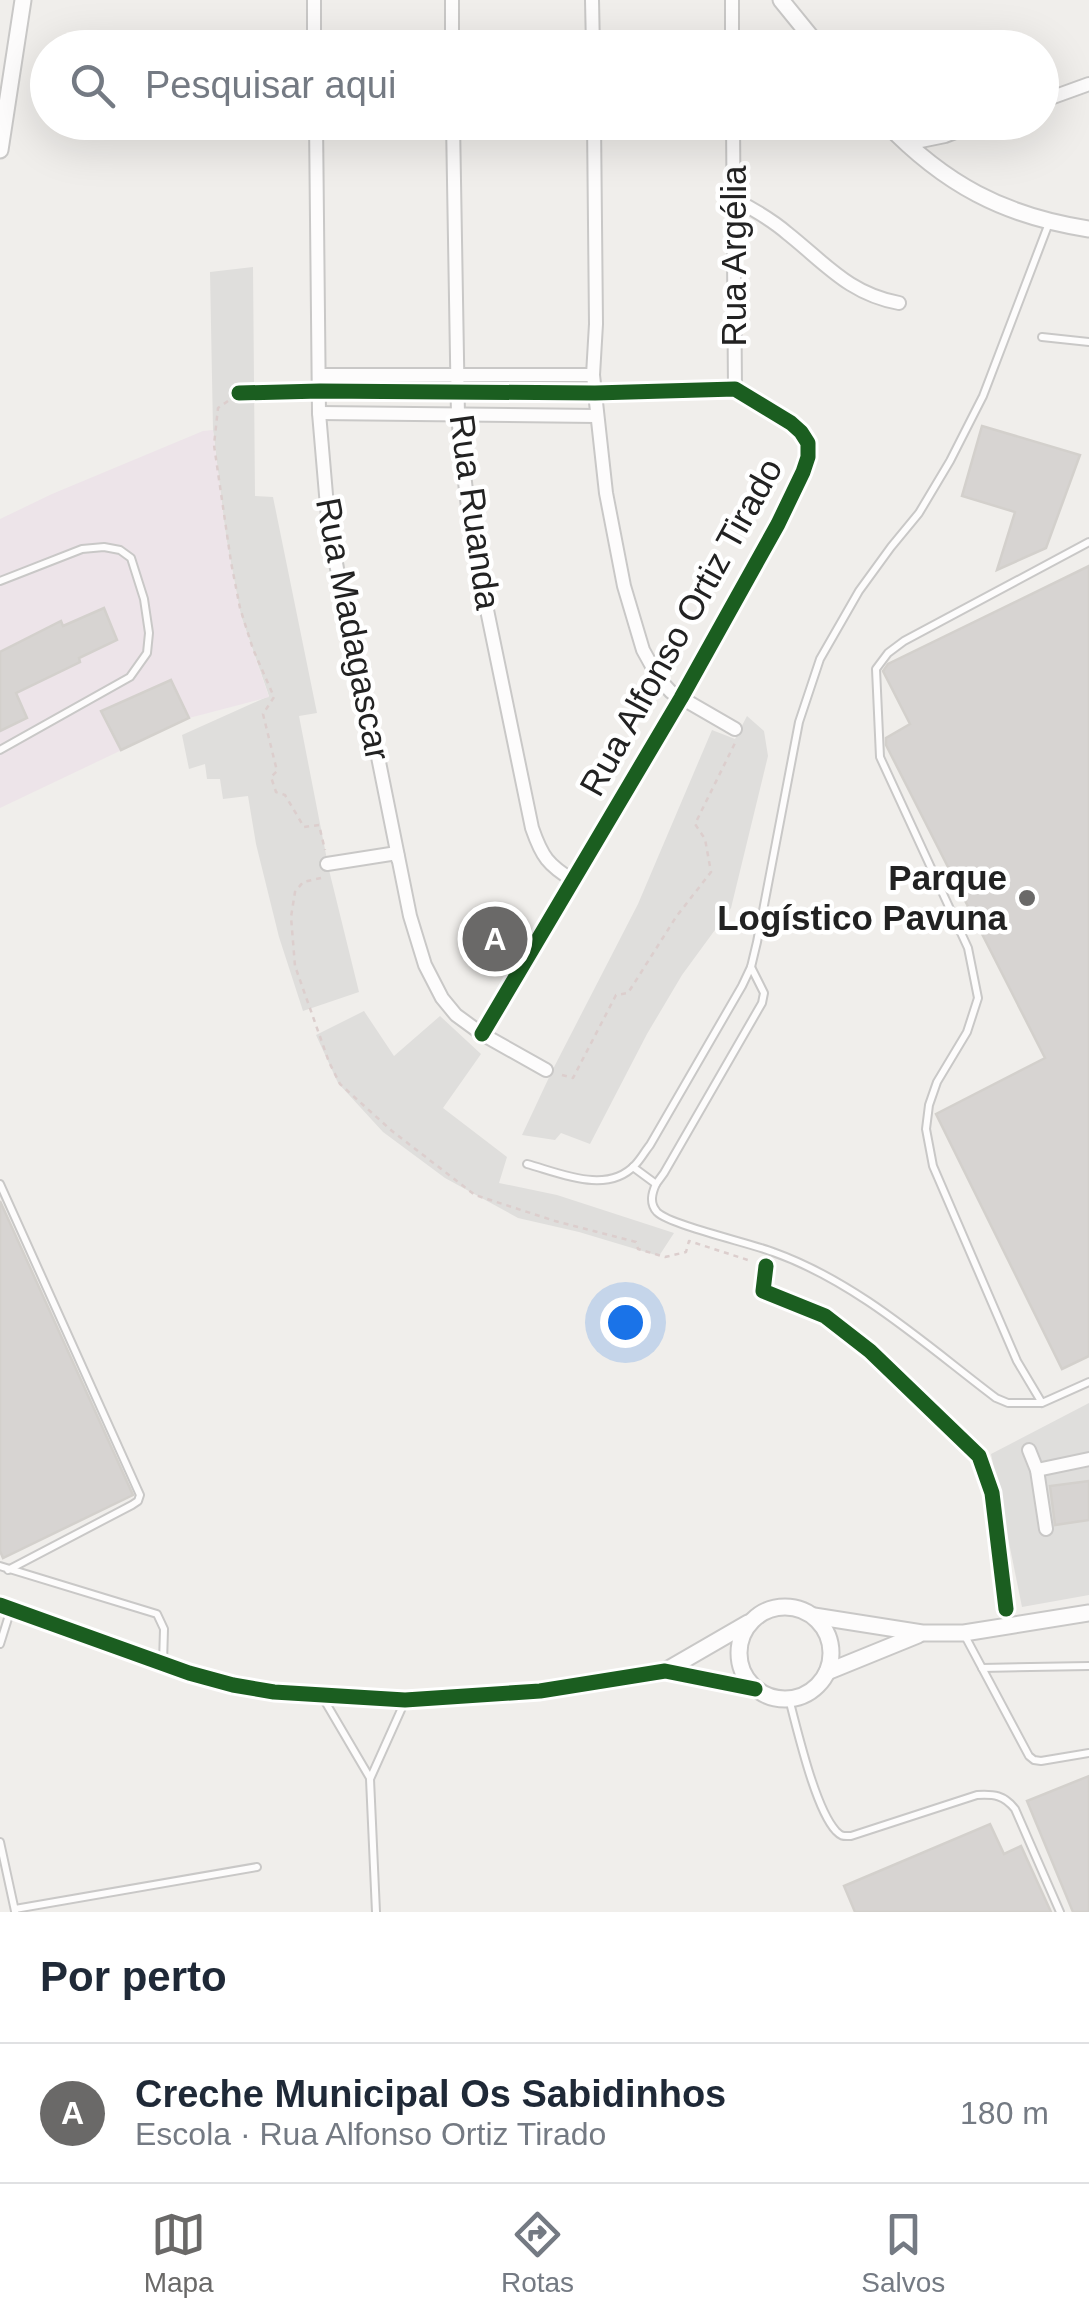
<!DOCTYPE html>
<html lang="pt">
<head>
<meta charset="utf-8">
<style>
	:root { --surface:#fff; --page:#f6f6f7; --text:#1f2937; --muted:#747a83; --line:#e0e1e3; --accent:#6a6968 }
	body { margin:0; font-family:Arial,sans-serif; background:var(--page); color:var(--text) }
	.you { position:absolute; left:625px; top:1322px; width:35px; height:35px; margin:-25px; border:8px solid #fff; border-radius:50%; background:#1a73e8; box-shadow:0 0 0 15px #1a73e833 }
	.badge { display:grid; place-items:center; width:65px; height:65px; border-radius:50%; background:var(--accent); color:#fff; font-size:32px; font-weight:700 }
	.pin { position:absolute; translate:-50% -50%; border:5px solid #fff; box-shadow:0 2px 10px #0006 }
	.list { margin:0; padding:0; list-style:none }
	h2 { display:flex; justify-content:space-between; align-items:center; height:130px; margin:0; padding:0 40px; font-size:42px }
	h2 small { font-size:32px; font-weight:400; color:var(--muted) }
	.list li { display:grid; grid-template-columns:65px 1fr auto; gap:30px; align-items:center; box-sizing:border-box; height:140px; padding:0 40px; border-top:2px solid var(--line) }
	.list b { display:block; font-size:38px; white-space:nowrap }
	.list p { margin:0; font-size:32px; white-space:nowrap; color:var(--muted) }
	.list em { font-size:32px; font-style:normal; color:var(--muted) }
	.icon { flex:none; width:55px; height:55px; fill:none; stroke:currentColor; stroke-width:2; stroke-linecap:round; stroke-linejoin:round }
	.map { position:relative; flex:none; width:1089px; height:1912px; overflow:hidden }
	.search { position:absolute; background:var(--surface); box-shadow:0 10px 40px #0002; left:30px; right:30px; top:30px; height:110px; display:flex; align-items:center; gap:25px; box-sizing:border-box; padding:0 35px; border-radius:55px; color:var(--muted); font-size:38px }
	.sheet { height:270px; background:var(--surface) }
	nav { display:flex; justify-content:space-around; align-items:center; box-sizing:border-box; height:140px; border-top:2px solid var(--line); background:var(--surface); font-size:28px; color:var(--muted) }
	nav a { display:grid; justify-items:center; gap:5px }
	nav .on { color:var(--accent) }
	.map>svg:first-child { display:block }
	.residential { fill:#dfdedc }
	.industrial { fill:#ede4e9 }
	.building { fill:#d7d4d2; stroke:#d3d0cc; stroke-width:2.5 }
	.lines { fill:none; stroke-linecap:round; stroke-linejoin:round }
	.service-casing { stroke:#c9c8c7; stroke-width:10 }
	.minor-casing { stroke:#c9c8c7; stroke-width:16 }
	.tertiary-casing { stroke:#c9c8c7; stroke-width:19 }
	.path { stroke:#dccecd; stroke-width:2.5; stroke-dasharray:5 5; stroke-linecap:butt }
	.service { stroke:#fdfcfc; stroke-width:6 }
	.minor { stroke:#fdfcfc; stroke-width:12 }
	.tertiary { stroke:#fdfcfc; stroke-width:15 }
	.cycleway-casing { stroke:#fff; stroke-width:21 }
	.cycleway { stroke:#1b5e20; stroke-width:15 }
	.poi-dot { fill:#6a6968; stroke:#fff; stroke-width:4 }
	.labels { text-anchor:middle; stroke-width:9; stroke-linejoin:round; paint-order:stroke }
	.street-label { font-size:35px; fill:#222; stroke:#fff }
	.poi-label { font-size:35px; font-weight:bold; fill:#222; stroke:#fff; text-anchor:end }
</style>
</head>
<body>
<div class="map">
<svg width="1089" height="1912" viewBox="0 0 1089 1912">
	<rect width="100%" height="100%" fill="#f0eeeb"/>
	<g class="residential">
		<path d="M253,267L255,496L273,497L317,713L299,716L329,870L359,992L303,1011L279,937L256,844L248,796L223,799L220,779H207L205,764L189,769L182,735L269,696L241,616L226,537L213,430L210,272Z"/>
		<path d="M747,716L764,731L768,756L731,908L682,975L647,1034L590,1144L561,1133L555,1140L522,1135L552,1071L638,904L712,730L735,739Z"/>
		<path d="M364,1011L394,1056L440,1016L481,1054L443,1108L507,1157L499,1183L557,1195L674,1233L659,1256L579,1232L518,1218L445,1178L383,1132L338,1083L316,1035Z"/>
		<path d="M1089,1403V1595L1022,1607L991,1454Z"/>
	</g>
	<path class="industrial" d="M213,430L226,537L241,616L269,697L189,718L0,808V519L52,494L203,431Z"/>
	<g class="building">
		<path d="M982,426L1080,455L1046,548L997,570L1015,512L962,496Z"/>
		<path d="M1089,566V1356L1062,1369L936,1114L1045,1058L886,745V738L910,724L883,671L888,664Z"/>
		<path d="M104,608L117,640L79,658L80,662L16,693L27,718L0,731V652L61,621L63,626Z"/>
		<path d="M171,680L189,718L121,750L101,711Z"/>
		<path d="M0,1201L133,1495L3,1558L0,1551Z"/>
		<path d="M1089,1481V1520L1055,1525L1050,1486Z"/>
		<path d="M1089,1776V1912H1073L1027,1801Z"/>
		<path d="M990,1824L1004,1854L1021,1846L1051,1912H855L844,1886Z"/>
	</g>
	<g class="lines">
		<defs>
			<g id="service">
				<path d="M1042,337L1089,342"/>
				<path d="M1089,542L904,641L888,653L876,669L880,757L968,948L978,998L967,1032L937,1082L929,1105L926,1129L933,1166L1017,1361L1042,1403L1089,1382"/>
				<path d="M0,581L82,549L104,547L120,550L131,558L144,599L149,633L147,653L130,677L0,750"/>
				<path d="M527,1164C560,1173 607,1195 635,1165C641,1159 645,1151 650,1145L742,986L751,967L757,942L799,722L820,659L859,591L891,547L919,513L950,461L983,396L1049,223"/>
				<path d="M633,1167L656,1184L664,1173L762,1003L764,993L751,967"/>
				<path d="M0,1184L140,1495L138,1501L132,1505L8,1570"/>
				<path d="M656,1184C652,1193 649,1203 657,1212C670,1225 750,1243 773,1252C857,1282 926,1345 996,1398L1008,1403H1041"/>
				<path d="M0,1566L157,1614L164,1629L163,1663"/>
				<path d="M965,1636L1029,1756L1034,1760L1041,1761L1089,1753"/>
				<path d="M0,1644L10,1612"/>
				<path d="M982,1668L1089,1666"/>
				<path d="M323,1698L370,1778"/>
				<path d="M789,1699C798,1732 815,1808 836,1831C842,1837 843,1836 851,1836L977,1795C994,1794 1004,1795 1015,1809L1060,1912"/>
				<path d="M0,1842L15,1911"/>
				<path d="M15,1909L257,1867"/>
				<path d="M376,1912L370,1779L405,1701"/>
			</g>
			<g id="minor">
				<path d="M314,0V48"/>
				<path d="M452,0V48"/>
				<path d="M592,0L593,48"/>
				<path d="M732,0V48"/>
				<path d="M1042,101L1089,84"/>
				<path d="M316,122L319,413L328,518L341,591L377,752L410,916L425,965L442,998L456,1015L482,1034L546,1070"/>
				<path d="M453,122L458,416L463,465L469,516L487,610L532,828C542,857 548,865 574,881"/>
				<path d="M594,122L596,324L593,375L606,493L624,586L643,650L659,679L671,692L735,729"/>
				<path d="M733,122L735,389"/>
				<path d="M906,144L945,136L981,122"/>
				<path d="M734,199C753,209 771,219 787,233C825,263 849,294 899,303"/>
				<path d="M319,375H593"/>
				<path d="M239,393L320,391L595,393L735,389L791,423L801,432L808,443V457L803,472L778,524L681,698L482,1034"/>
				<path d="M319,413L596,416"/>
				<path d="M327,864L397,853L398,859"/>
				<path d="M766,1266L763,1291L825,1316L870,1351L979,1456L992,1493L1006,1609"/>
				<path d="M1029,1450L1037,1470L1046,1529"/>
				<path d="M1037,1470L1089,1459"/>
			</g>
			<g id="tertiary">
				<path d="M781,0L820,48"/>
				<path d="M885,122C944,184 1004,216 1089,229"/>
				<path d="M0,150L23,0"/>
				<path d="M0,1605L189,1673L233,1685L274,1692L405,1700L540,1691L665,1671L755,1689"/>
				<circle cx="785" cy="1653" r="46"/>
				<path d="M814,1616L922,1633H964L1089,1613"/>
				<path d="M665,1671L748,1623"/>
				<path d="M827,1672L918,1635"/>
			</g>
		</defs>
		<use href="#service" class="service-casing"/>
		<use href="#minor" class="minor-casing"/>
		<use href="#tertiary" class="tertiary-casing"/>
		<g class="path">
			<path d="M228,401L218,408L214,445L231,562L240,608L253,649L274,697L263,714L277,771L271,777L276,792L285,795L304,827L319,825L325,850"/>
			<path d="M321,878L303,882L295,892L291,917L295,966L329,1062L340,1084L392,1131L475,1195L555,1221L636,1242L638,1249L665,1257L686,1252L689,1241L751,1261"/>
			<path d="M562,1075L573,1078L616,995L628,993L676,917L711,872L705,839L695,824L735,743"/>
		</g>
		<use href="#service" class="service"/>
		<use href="#minor" class="minor"/>
		<use href="#tertiary" class="tertiary"/>
		<defs>
			<g id="cycleway">
				<path d="M239,393L320,391L595,393L735,389L791,423L801,432L808,443V457L803,472L778,524L681,698L482,1034"/>
				<path d="M766,1266L763,1291L825,1316L870,1351L979,1456L992,1493L1006,1609"/>
				<path d="M0,1605L189,1673L233,1685L274,1692L405,1700L540,1691L665,1671L755,1689"/>
			</g>
		</defs>
		<use href="#cycleway" class="cycleway-casing"/>
		<use href="#cycleway" class="cycleway"/>
	</g>
	<circle class="poi-dot" cx="1027" cy="898" r="10"/>
	<g class="labels">
		<g class="street-label">
			<text transform="translate(734 256) rotate(-90)" y="12">Rua Argélia</text>
			<text transform="translate(475 512) rotate(82)" y="12">Rua Ruanda</text>
			<text transform="translate(681 627) rotate(-61)" y="12">Rua Alfonso Ortiz Tirado</text>
			<text transform="translate(353 629) rotate(79)" y="12">Rua Madagascar</text>
		</g>
		<g class="poi-label">
			<text x="1007" y="890">Parque<tspan x="1007" dy="40">Logístico Pavuna</tspan></text>
		</g>
	</g>
</svg>
<div class="you"></div>
<div class="pin badge" style="left:495px;top:939px">A</div>
<div class="search"><svg class="icon" aria-label="search" viewBox="0 0 24 24"><circle cx="10" cy="10" r="6"/><path d="M15 15l6 6"/></svg>Pesquisar aqui</div>
</div>
<section class="sheet">
<h2>Por perto<small></small></h2>
<ul class="list">
<li><span class="badge">A</span><div><b>Creche Municipal Os Sabidinhos</b><p>Escola · Rua Alfonso Ortiz Tirado</p></div><em>180 m</em></li>
</ul>
</section>
<nav>
<a class="on"><svg class="icon" aria-label="map" viewBox="0 0 24 24"><path d="M3 6l6-2 6 2 6-2v14l-6 2-6-2-6 2zM9 4v14M15 6v14"/></svg>Mapa</a>
<a><svg class="icon" aria-label="directions" viewBox="0 0 24 24"><path d="M12 3l9 9-9 9-9-9zM9 14v-3h6M13 9l2 2-2 2"/></svg>Rotas</a>
<a><svg class="icon" aria-label="saved" viewBox="0 0 24 24"><path d="M7 4h10v16l-5-4-5 4z"/></svg>Salvos</a>
</nav>
</body>
</html>
